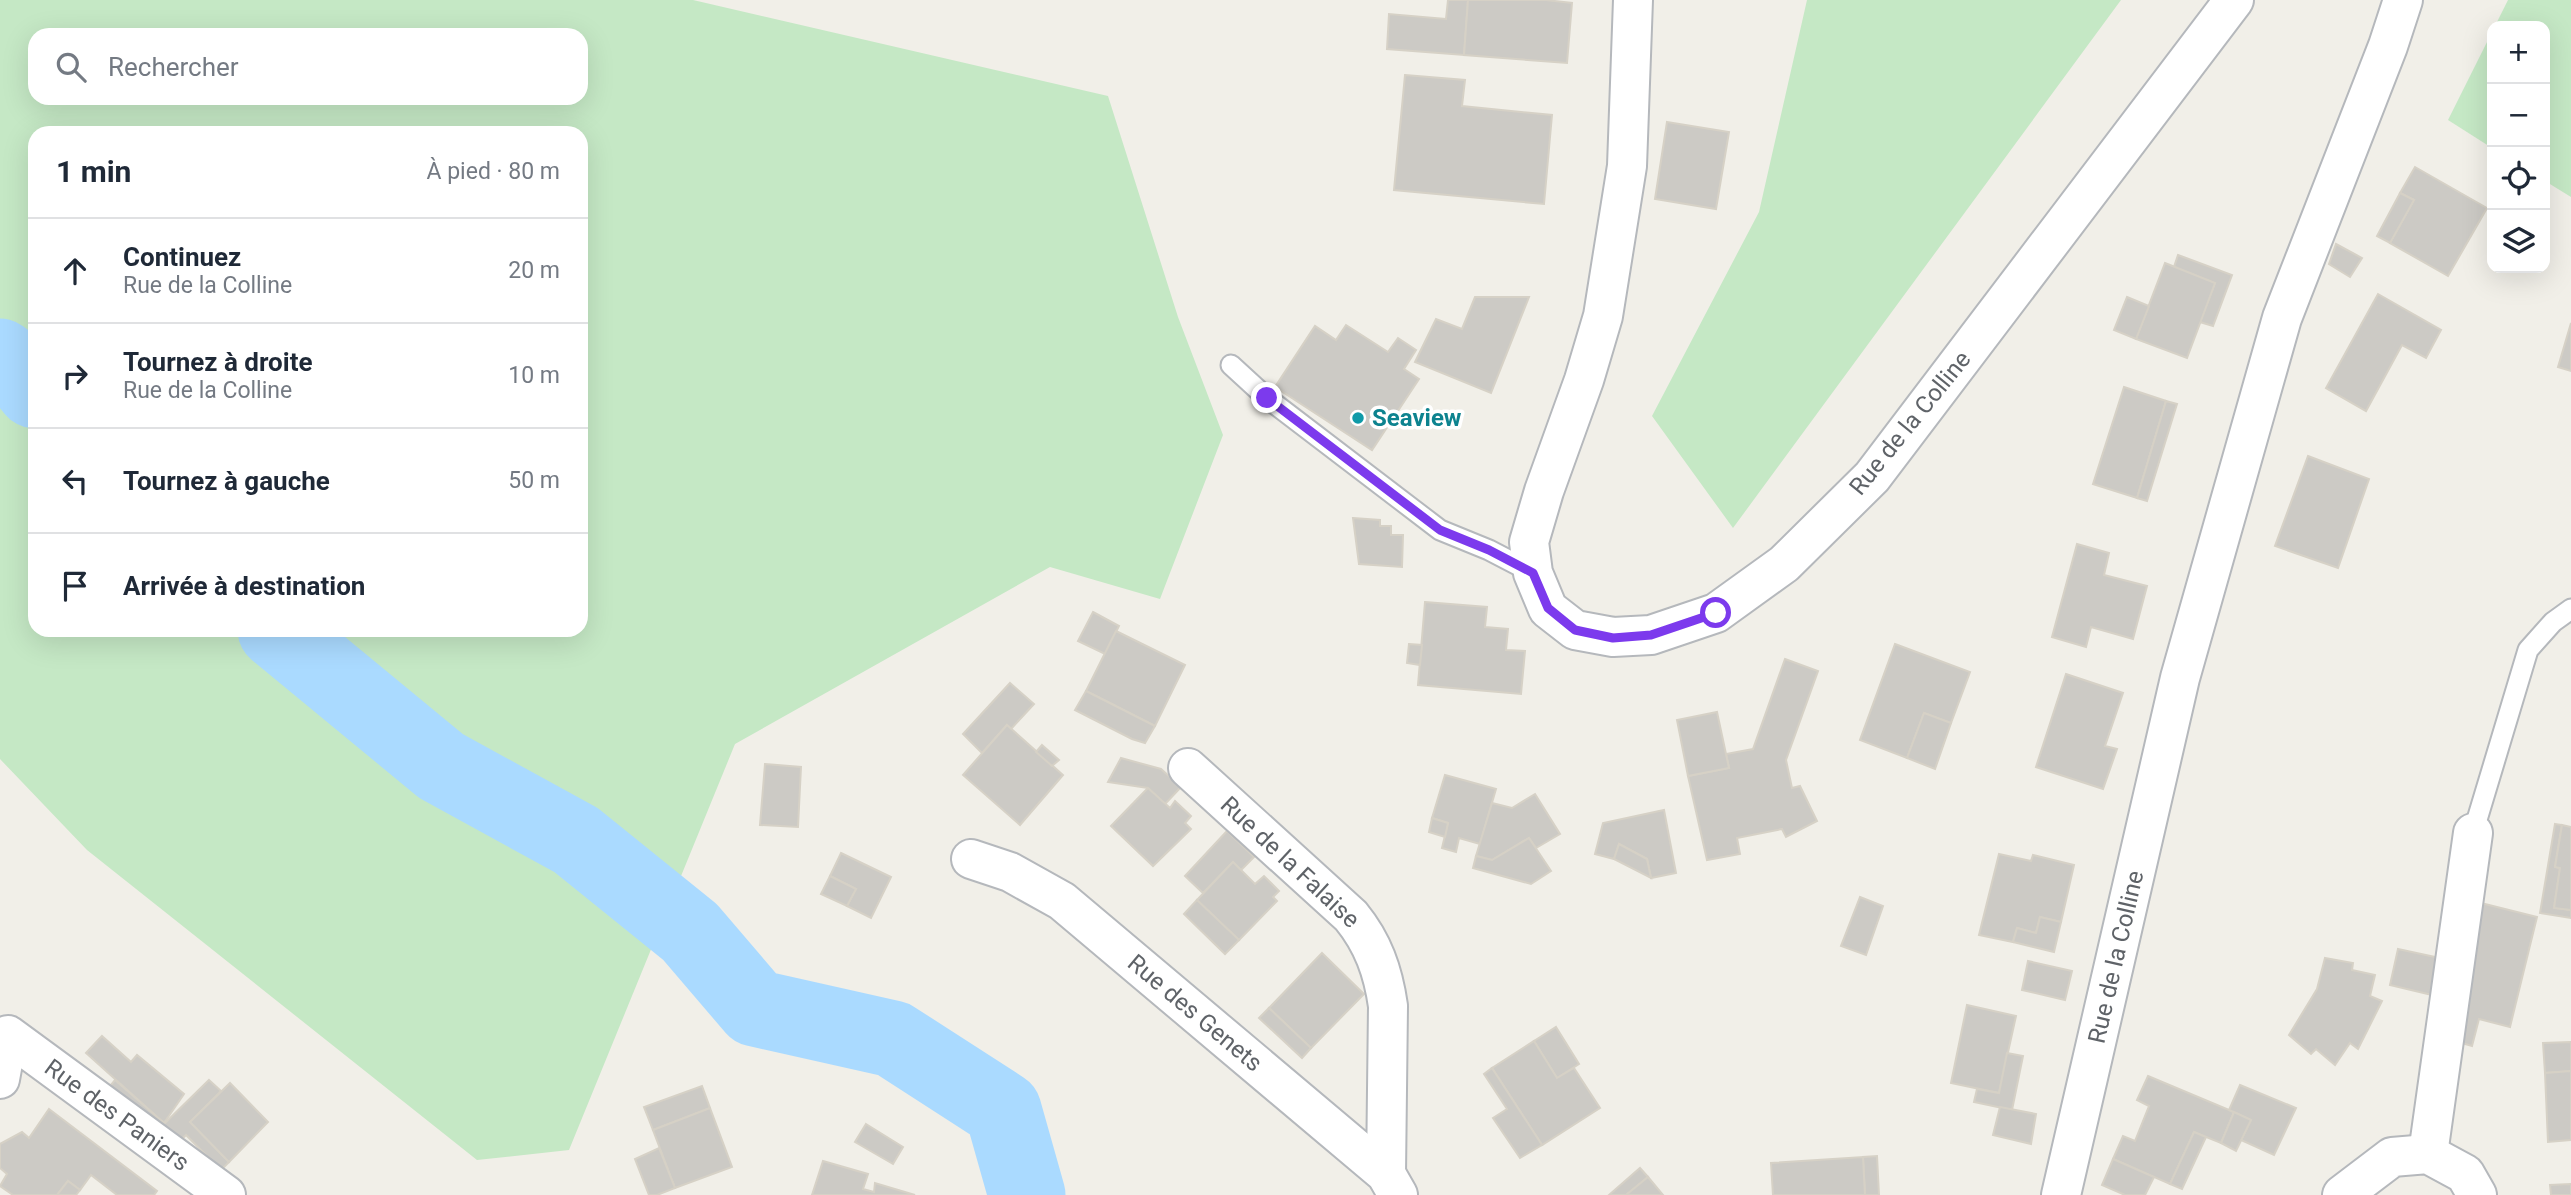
<!DOCTYPE html>
<html lang="fr">
<head>
<meta charset="utf-8">
<style>
	:root { --surface:#fff; --page:#f6f6f7; --text:#1f2937; --muted:#747a83; --line:#e0e1e3 }
	body { margin:0; font-family:Roboto,sans-serif; background:var(--page); color:var(--text) }
	.controls { position:absolute; right:21px; top:21px; display:grid; overflow:hidden; border-radius:14px; box-shadow:0 7px 28px #0002 }
	.controls button { width:63px; height:63px; display:grid; place-items:center; padding:0; border:0; border-bottom:2px solid var(--line); background:var(--surface); color:var(--text); font:35px sans-serif }
	.stop { position:absolute; width:21px; height:21px; margin:-16px; border:5px solid #7c3aed; border-radius:50%; background:#fff }
	.stop.end { background:#7c3aed; border-color:#fff; box-shadow:0 2px 7px #0008 }
	.list { margin:0; padding:0; list-style:none }
	h2 { display:flex; justify-content:space-between; align-items:center; height:91px; margin:0; padding:0 28px; font-size:30px }
	h2 small { font-size:23px; font-weight:400; color:var(--muted) }
	.list li { display:grid; grid-template-columns:46px 1fr auto; gap:21px; align-items:center; box-sizing:border-box; height:105px; padding:0 28px; border-top:2px solid var(--line) }
	.list b { display:block; font-size:26px; white-space:nowrap }
	.list p { margin:0; font-size:23px; white-space:nowrap; color:var(--muted) }
	.list em { font-size:23px; font-style:normal; color:var(--muted) }
	.icon { flex:none; width:38px; height:38px; fill:none; stroke:currentColor; stroke-width:2; stroke-linecap:round; stroke-linejoin:round }
	.map { position:relative; flex:none; width:2571px; height:1195px; overflow:hidden }
	.search { position:absolute; background:var(--surface); box-shadow:0 7px 28px #0002; left:28px; top:28px; width:560px; height:77px; display:flex; align-items:center; gap:18px; box-sizing:border-box; padding:0 24px; border-radius:21px; color:var(--muted); font-size:26px }
	.panel { position:absolute; background:var(--surface); box-shadow:0 7px 28px #0002; left:28px; top:126px; width:560px; height:511px; border-radius:21px }
	.map>svg:first-child { display:block }
	.green { fill:#c5e8c5; fill-rule:evenodd }
	.lines { fill:none; stroke-linecap:round; stroke-linejoin:round }
	.river { stroke:#aadaff; stroke-width:77 }
	.building { fill:#cccac5; stroke:#d6d1c6; stroke-width:2 }
	.service-casing { stroke:#b5b8bc; stroke-width:23 }
	.minor-casing { stroke:#b5b8bc; stroke-width:42 }
	.service { stroke:#fff; stroke-width:19 }
	.minor { stroke:#fff; stroke-width:38 }
	.route { stroke:#7c3aed; stroke-width:9 }
	.culture-dot { fill:#0f9aa8; stroke:#fff; stroke-width:2.5 }
	.labels { text-anchor:middle; stroke-width:7; stroke-linejoin:round; paint-order:stroke }
	.culture-label { font-size:24px; font-weight:bold; fill:#0d838f; stroke:#fff; text-anchor:start }
	.street-label { font-size:24px; fill:#5f6368; stroke:#fff }
</style>
</head>
<body>
<div class="map">
<svg width="2571" height="1195" viewBox="0 0 2571 1195">
	<rect width="100%" height="100%" fill="#f1efe8"/>
	<g class="green">
		<path d="M0,0H693L1108,96L1178,317L1223,435L1160,599L1050,567L735,744L569,1150L477,1160L87,850L0,759ZM581,35V98H35V35ZM581,133V630H35V133Z"/>
		<path d="M1807,0H2121L1733,528L1652,416L1759,212Z"/>
		<path d="M2508,0H2571V197L2545,181V26H2495Z"/>
		<path d="M2492,32V148L2448,120Z"/>
	</g>
	<g class="lines">
		<g class="river">
			<path d="M0,357L20,372L35,390"/>
			<path d="M276,630L441,766L576,840L690,932L755,1008L893,1039L1003,1110L1027,1195"/>
		</g>
	</g>
	<g class="building">
		<path d="M1448,0H1468L1464,55L1387,49L1389,14L1446,19Z"/>
		<path d="M1468,0H1546L1572,3L1567,63L1464,55Z"/>
		<path d="M1405,75L1465,80L1462,106L1552,115L1544,204L1394,190Z"/>
		<path d="M1667,122L1729,132L1716,209L1655,199Z"/>
		<path d="M2415,167L2487,208L2448,276L2390,243L2414,200L2400,193Z"/>
		<path d="M2400,193L2414,200L2390,243L2377,236Z"/>
		<path d="M2336,244L2362,258L2350,277L2329,264Z"/>
		<path d="M2178,255L2232,275L2213,326L2200,322L2215,283L2174,267Z"/>
		<path d="M2165,263L2215,283L2187,358L2136,339Z"/>
		<path d="M2378,294L2441,330L2426,358L2402,345L2366,411L2326,388Z"/>
		<path d="M1475,297H1529L1491,393L1415,362L1436,319L1462,329Z"/>
		<path d="M2127,297L2149,306L2136,339L2114,330Z"/>
		<path d="M2571,323V371L2558,367Z"/>
		<path d="M1346,325L1388,352L1398,338L1416,350L1404,369L1419,379L1372,450L1275,387L1315,326L1336,340Z"/>
		<path d="M2124,387L2166,401L2137,498L2093,484Z"/>
		<path d="M2166,401L2177,404L2147,501L2137,498Z"/>
		<path d="M2308,456L2369,479L2338,568L2275,546Z"/>
		<path d="M1353,518L1380,520V526H1391V535H1403L1402,567L1359,564Z"/>
		<path d="M2077,544L2109,553L2104,575L2147,586L2133,639L2091,627L2086,647L2052,637Z"/>
		<path d="M1425,602L1487,607L1485,627L1508,629L1506,650L1525,651L1521,694L1418,685Z"/>
		<path d="M1093,612L1119,626L1105,654L1078,641Z"/>
		<path d="M1116,631L1185,665L1155,726L1086,691Z"/>
		<path d="M1409,644L1422,645L1420,665L1407,663Z"/>
		<path d="M1895,644L1970,672L1951,723L1924,713L1907,758L1860,740Z"/>
		<path d="M1785,659L1818,671L1786,760L1792,788L1800,786L1817,821L1786,837L1782,829L1737,838L1740,854L1707,860L1688,776L1729,768L1726,754L1753,749Z"/>
		<path d="M2066,674L2123,693L2105,746L2117,749L2103,789L2036,767Z"/>
		<path d="M1010,683L1034,704L1011,729L1007,725L982,753L963,734Z"/>
		<path d="M1086,691L1155,726L1145,743L1132,739L1075,710Z"/>
		<path d="M1717,712L1729,768L1688,776L1677,720Z"/>
		<path d="M1924,713L1951,723L1935,769L1907,758Z"/>
		<path d="M1007,725L1063,775L1020,825L963,775Z"/>
		<path d="M1042,745L1059,760L1052,766L1036,752Z"/>
		<path d="M1121,758L1161,769L1181,787L1165,804L1148,788L1108,782Z"/>
		<path d="M765,764L801,767L798,827L760,825Z"/>
		<path d="M1445,775L1496,789L1480,844L1459,838L1456,852L1442,848L1448,823L1432,818Z"/>
		<path d="M1148,788L1170,808L1175,801L1191,816L1185,823L1191,829L1153,866L1111,826Z"/>
		<path d="M1535,794L1560,834L1536,848L1529,838L1492,860L1476,856L1492,803L1512,808Z"/>
		<path d="M1664,810L1676,873L1651,878L1647,859L1619,844L1614,859L1595,854L1603,823Z"/>
		<path d="M1432,818L1448,823L1445,837L1429,832Z"/>
		<path d="M2555,824L2562,825L2555,867L2560,868L2554,908L2571,910V918L2540,913Z"/>
		<path d="M2562,825L2571,827V910L2554,908L2560,868L2555,867Z"/>
		<path d="M1227,831L1254,857L1241,870L1233,862L1203,893L1185,876Z"/>
		<path d="M1529,838L1551,871L1531,884L1473,868L1476,856L1492,860Z"/>
		<path d="M1619,844L1647,859L1651,878L1614,859Z"/>
		<path d="M841,853L891,877L871,918L847,906L856,889L830,876Z"/>
		<path d="M1999,854L2031,861L2033,855L2074,865L2061,922L2040,917L2036,933L2017,928L2013,942L1979,935Z"/>
		<path d="M1233,862L1255,884L1264,876L1279,891L1273,897L1277,901L1239,940L1197,900Z"/>
		<path d="M830,876L856,889L847,906L821,894Z"/>
		<path d="M1860,897L1883,906L1866,955L1841,946Z"/>
		<path d="M1197,900L1239,940L1225,954L1184,914Z"/>
		<path d="M2481,903L2537,917L2510,1027L2479,1019L2472,1046L2448,1039Z"/>
		<path d="M2040,917L2061,922L2054,952L2013,942L2017,928L2036,933Z"/>
		<path d="M2398,949L2440,958L2432,995L2390,985Z"/>
		<path d="M1322,953L1364,994L1311,1048L1269,1008Z"/>
		<path d="M2325,958L2353,963L2352,970L2375,975L2370,996L2382,1001L2358,1049L2350,1043L2335,1065L2316,1049L2311,1054L2289,1035L2317,989Z"/>
		<path d="M2028,961L2072,971L2065,1000L2022,990Z"/>
		<path d="M1967,1005L2016,1016L1999,1093L1951,1083Z"/>
		<path d="M1269,1008L1311,1048L1302,1058L1259,1018Z"/>
		<path d="M1556,1027L1579,1064L1557,1078L1534,1041Z"/>
		<path d="M102,1036L131,1062L137,1055L184,1094L164,1123L86,1053Z"/>
		<path d="M1534,1041L1557,1078L1574,1068L1600,1108L1542,1145L1492,1068Z"/>
		<path d="M2571,1042V1071L2545,1073L2543,1043Z"/>
		<path d="M2007,1053L2023,1056L2012,1110L1974,1102L1977,1089L1999,1093Z"/>
		<path d="M1492,1068L1542,1145L1520,1158L1493,1118L1507,1109L1484,1074Z"/>
		<path d="M2571,1071V1140L2548,1142L2545,1073Z"/>
		<path d="M2148,1076L2234,1112L2221,1143L2194,1132L2170,1184L2113,1159L2123,1136L2135,1141L2149,1106L2137,1100Z"/>
		<path d="M115,1080L164,1123L160,1128L110,1086Z"/>
		<path d="M209,1080L221,1091L190,1122L229,1162L221,1170L186,1135L180,1141L163,1125Z"/>
		<path d="M230,1083L268,1122L229,1162L190,1122Z"/>
		<path d="M2240,1085L2296,1108L2274,1155L2241,1140L2251,1120L2229,1110Z"/>
		<path d="M702,1086L710,1108L653,1130L644,1107Z"/>
		<path d="M2000,1107L2036,1114L2031,1144L1993,1135Z"/>
		<path d="M710,1108L732,1167L675,1188L653,1130Z"/>
		<path d="M49,1109L157,1191L154,1195H117L91,1175L80,1190L68,1181L57,1195H13L0,1186L7,1174L0,1168V1144L22,1132L29,1138Z"/>
		<path d="M2234,1112L2251,1120L2236,1151L2221,1143Z"/>
		<path d="M866,1124L903,1147L893,1164L855,1142Z"/>
		<path d="M2194,1132L2206,1137L2182,1189L2170,1184Z"/>
		<path d="M659,1148L675,1188L657,1195H649L635,1159Z"/>
		<path d="M1877,1156L1879,1195H1865L1863,1157Z"/>
		<path d="M1863,1157L1865,1195H1773L1771,1163Z"/>
		<path d="M2113,1159L2154,1177L2145,1195H2125L2102,1185Z"/>
		<path d="M823,1161L868,1174L863,1189L874,1192L875,1183L915,1195H812Z"/>
		<path d="M1640,1168L1648,1177L1626,1195H1609Z"/>
		<path d="M1648,1177L1663,1195H1626Z"/>
		<path d="M68,1181L80,1190L76,1195H57Z"/>
		<path d="M2571,1184V1195H2551L2550,1185Z"/>
	</g>
	<g class="lines">
		<defs>
			<g id="service">
				<path d="M1231,365L1267,398L1440,530L1489,550L1533,573"/>
				<path d="M2473,833L2528,650L2553,622L2571,609"/>
			</g>
			<g id="minor">
				<path d="M1633,0L1627,166L1603,316L1584,380L1544,491L1529,542L1533,573L1548,609L1575,630L1613,637L1651,635L1716,613L1784,564L1872,477L2234,0"/>
				<path d="M1188,768L1351,916C1373,943 1383,971 1388,1006L1386,1174"/>
				<path d="M971,859L1010,872L1062,901L1386,1174L1398,1195"/>
				<path d="M0,1079L8,1035L226,1195"/>
				<path d="M2428,1154L2473,833"/>
				<path d="M2061,1195L2180,678L2282,318L2388,46L2403,0"/>
				<path d="M2342,1195L2392,1157L2428,1154L2465,1174L2477,1195"/>
			</g>
		</defs>
		<use href="#service" class="service-casing"/>
		<use href="#minor" class="minor-casing"/>
		<use href="#service" class="service"/>
		<use href="#minor" class="minor"/>
	</g>
	<g class="lines">
		<path class="route" d="M1267,398L1440,530L1489,550L1533,573L1548,608L1575,630L1613,638L1651,635L1716,613"/>
	</g>
	<circle class="culture-dot" cx="1358" cy="418" r="7"/>
	<g class="labels">
		<g class="culture-label">
			<text x="1372" y="426">Seaview</text>
		</g>
		<g class="street-label">
			<text transform="translate(1910 423) rotate(-51)" y="8">Rue de la Colline</text>
			<text transform="translate(1290 862) rotate(43)" y="8">Rue de la Falaise</text>
			<text transform="translate(2116 957) rotate(-77)" y="8">Rue de la Colline</text>
			<text transform="translate(1195 1013) rotate(40)" y="8">Rue des Genets</text>
			<text transform="translate(117 1115) rotate(36)" y="8">Rue des Paniers</text>
		</g>
	</g>
</svg>
<div class="controls">
<button>+</button>
<button>−</button>
<button><svg class="icon" aria-label="locate" viewBox="0 0 24 24"><circle cx="12" cy="12" r="6"/><path d="M12 2v4M12 18v4M2 12h4M18 12h4"/></svg></button>
<button><svg class="icon" aria-label="layers" viewBox="0 0 24 24"><path d="M12 4l9 5-9 5-9-5zM3 14l9 5 9-5"/></svg></button>
</div>
<div class="stop" style="left:1716px;top:613px"></div>
<div class="stop end" style="left:1267px;top:398px"></div>
<div class="search"><svg class="icon" aria-label="search" viewBox="0 0 24 24"><circle cx="10" cy="10" r="6"/><path d="M15 15l6 6"/></svg>Rechercher</div>
<section class="panel">
<h2>1 min<small>À pied · 80 m</small></h2>
<ul class="list">
<li><svg class="icon" aria-label="ahead" viewBox="0 0 24 24"><path d="M12 20V5M6 11l6-6 6 6"/></svg><div><b>Continuez</b><p>Rue de la Colline</p></div><em>20 m</em></li>
<li><svg class="icon" aria-label="right" viewBox="0 0 24 24"><path d="M7 20v-9h11M14 6l5 5-5 5"/></svg><div><b>Tournez à droite</b><p>Rue de la Colline</p></div><em>10 m</em></li>
<li><svg class="icon" aria-label="left" viewBox="0 0 24 24"><path d="M17 20v-9H6M10 6l-5 5 5 5"/></svg><div><b>Tournez à gauche</b></div><em>50 m</em></li>
<li><svg class="icon" aria-label="arrive" viewBox="0 0 24 24"><path d="M6 21V4h12l-3 4 3 4H6"/></svg><div><b>Arrivée à destination</b></div></li>
</ul>
</section>
</div>
</body>
</html>
